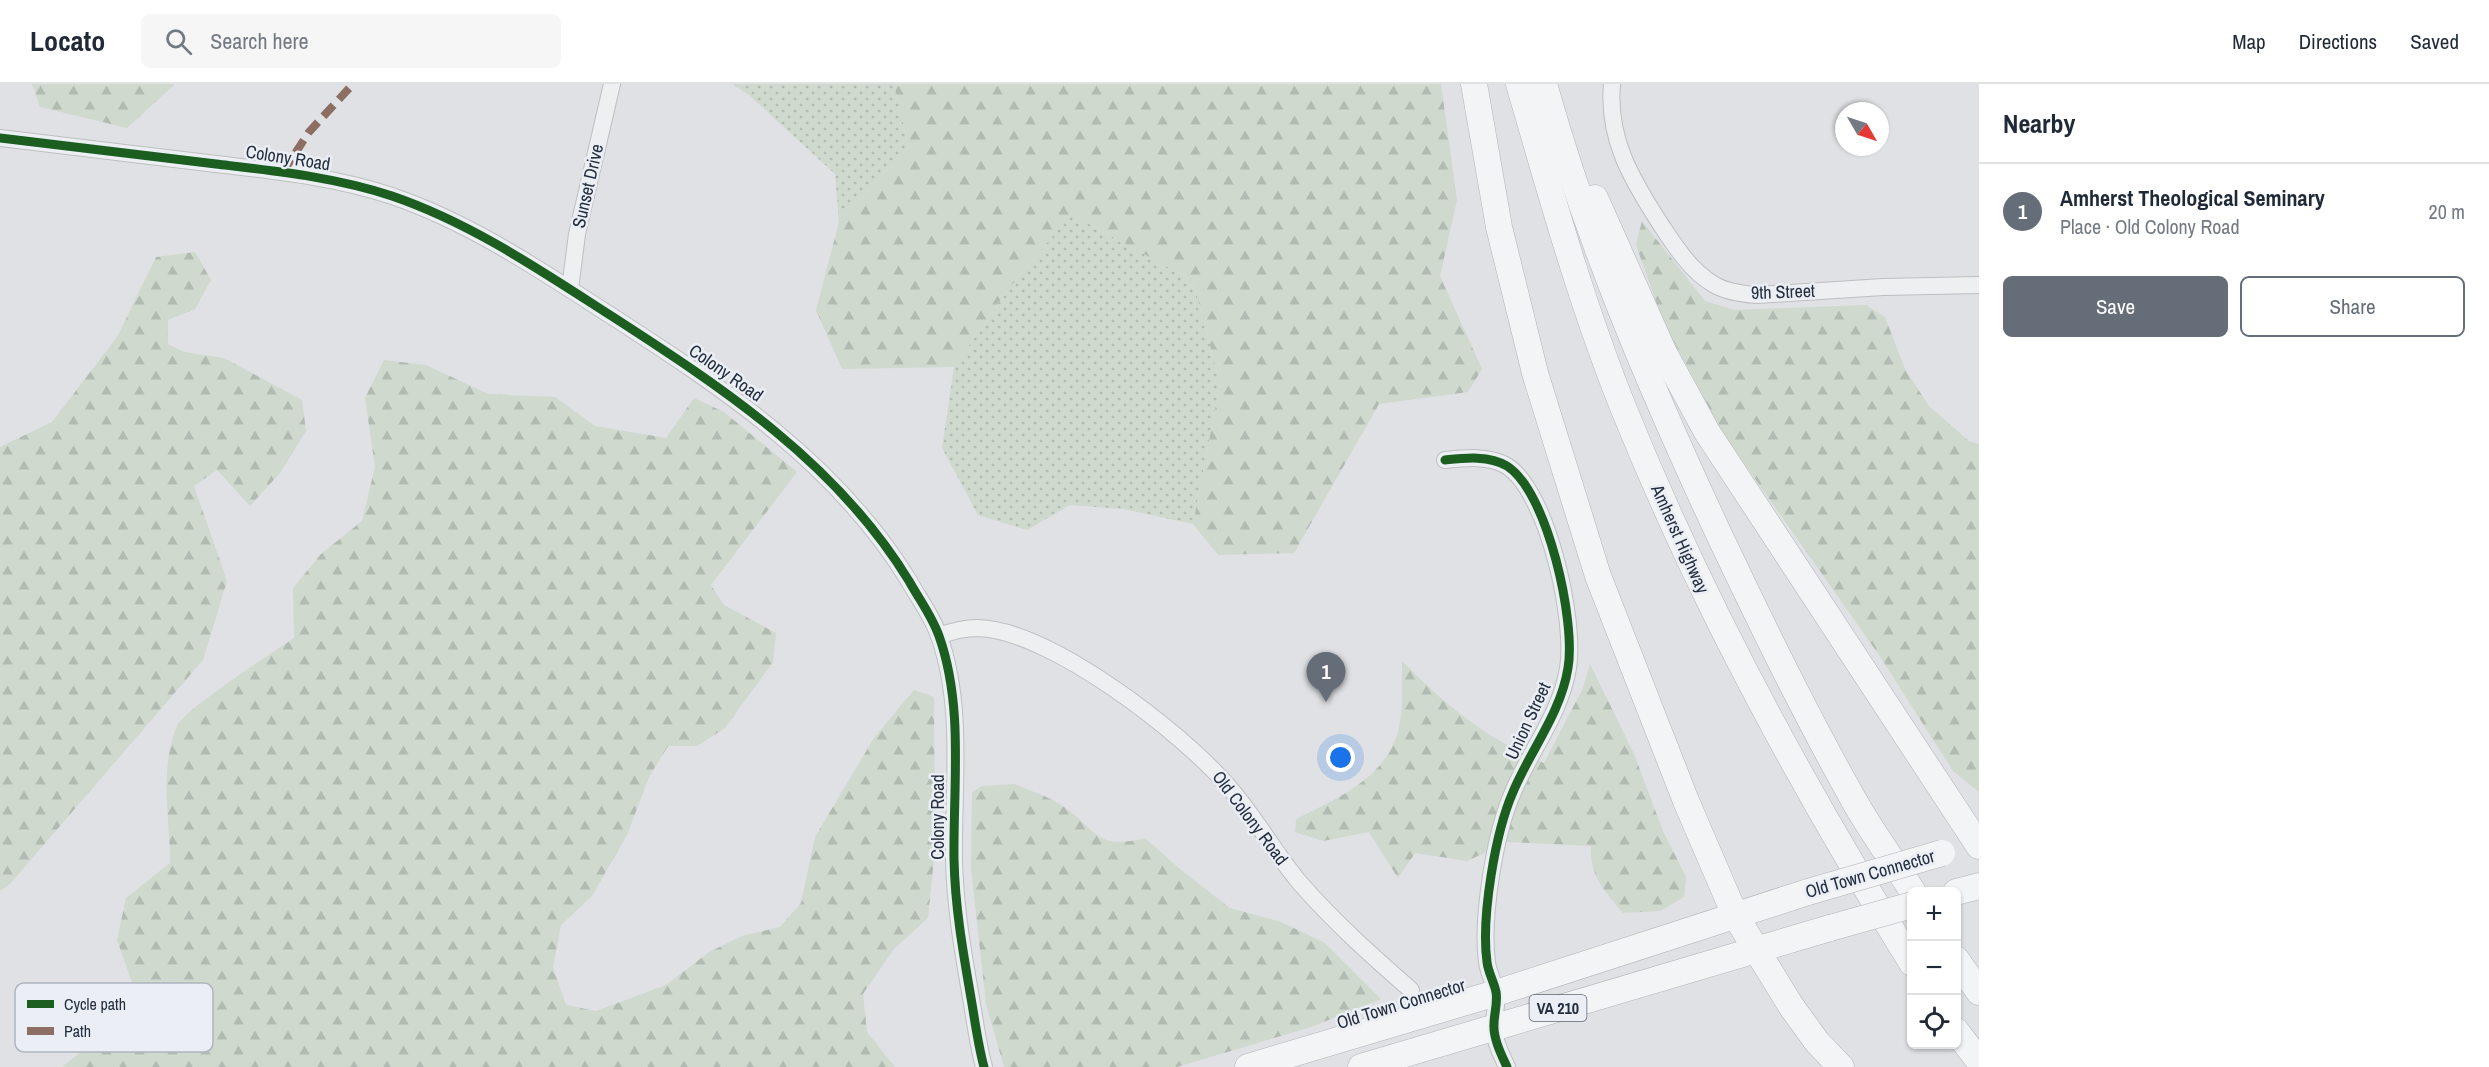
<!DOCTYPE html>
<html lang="en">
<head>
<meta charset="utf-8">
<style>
	:root { --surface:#fff; --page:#f6f6f7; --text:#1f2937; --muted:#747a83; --line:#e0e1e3; --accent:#656d78 }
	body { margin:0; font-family:"Archivo Narrow",sans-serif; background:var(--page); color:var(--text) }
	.controls { position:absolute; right:18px; bottom:18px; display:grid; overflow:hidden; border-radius:9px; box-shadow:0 2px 4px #0004 }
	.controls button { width:54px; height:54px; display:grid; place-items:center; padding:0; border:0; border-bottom:2px solid var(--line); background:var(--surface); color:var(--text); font:30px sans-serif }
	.compass { position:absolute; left:1835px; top:18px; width:54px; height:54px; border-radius:50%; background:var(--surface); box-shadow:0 2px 4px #0004; rotate:129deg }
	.you { position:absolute; left:1341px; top:674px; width:21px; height:21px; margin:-15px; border:4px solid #fff; border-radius:50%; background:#1a73e8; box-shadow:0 0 0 9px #1a73e833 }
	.badge { display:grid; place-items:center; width:39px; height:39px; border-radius:50%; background:var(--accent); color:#fff; font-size:20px; font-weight:700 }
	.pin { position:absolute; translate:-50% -50px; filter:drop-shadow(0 2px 3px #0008) }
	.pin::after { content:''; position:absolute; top:32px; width:21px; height:18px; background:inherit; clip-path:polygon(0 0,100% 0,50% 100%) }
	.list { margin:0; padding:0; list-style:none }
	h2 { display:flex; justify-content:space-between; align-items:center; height:78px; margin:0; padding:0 24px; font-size:26px }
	h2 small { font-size:20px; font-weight:400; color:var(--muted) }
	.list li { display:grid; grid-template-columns:39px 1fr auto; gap:18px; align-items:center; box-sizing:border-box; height:96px; padding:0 24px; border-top:2px solid var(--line) }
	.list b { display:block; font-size:22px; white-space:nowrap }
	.list p { margin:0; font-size:20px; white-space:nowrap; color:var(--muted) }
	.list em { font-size:20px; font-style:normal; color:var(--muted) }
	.actions { display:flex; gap:12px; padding:18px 24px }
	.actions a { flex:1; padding:14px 0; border:2px solid var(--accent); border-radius:9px; text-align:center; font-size:21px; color:var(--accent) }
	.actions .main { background:var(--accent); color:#fff }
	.icon { flex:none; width:33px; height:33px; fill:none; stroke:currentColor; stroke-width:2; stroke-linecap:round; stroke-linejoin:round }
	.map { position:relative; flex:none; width:1979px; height:983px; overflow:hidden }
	header { display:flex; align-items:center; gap:36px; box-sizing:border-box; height:84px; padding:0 30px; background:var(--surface); border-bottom:2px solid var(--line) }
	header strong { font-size:28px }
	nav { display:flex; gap:33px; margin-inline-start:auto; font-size:21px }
	.search { width:420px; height:54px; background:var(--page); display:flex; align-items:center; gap:15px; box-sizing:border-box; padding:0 21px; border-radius:9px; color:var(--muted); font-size:22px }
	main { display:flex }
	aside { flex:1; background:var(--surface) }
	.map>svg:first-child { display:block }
	.grass { fill:url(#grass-dots) }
	.forest { fill:url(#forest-firs) }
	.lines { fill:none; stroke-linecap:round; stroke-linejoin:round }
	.minor-casing { stroke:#bdbfc2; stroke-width:18 }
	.highway-casing { stroke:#b1b4b9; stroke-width:27 }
	.minor { stroke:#eeeff1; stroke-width:16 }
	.highway { stroke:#f3f4f5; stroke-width:26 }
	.highway-bridge-casing { stroke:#b1b4b9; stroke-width:27; stroke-linecap:butt }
	.highway-bridge { stroke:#f3f4f5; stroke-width:26 }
	.quiet { stroke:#8d6e63; stroke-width:8; stroke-dasharray:15 8; stroke-linecap:butt }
	.cycleway-casing { stroke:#ebeff5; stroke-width:13 }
	.cycleway { stroke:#1b5e20; stroke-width:9 }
	.labels { text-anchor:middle; stroke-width:5; stroke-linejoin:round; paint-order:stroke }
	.shield { fill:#ebeff5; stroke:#606875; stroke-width:1.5 }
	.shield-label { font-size:16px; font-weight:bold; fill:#242e3e }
	.street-label { font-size:18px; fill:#242e3e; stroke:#ebeff5 }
	.key { fill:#ebeff5; stroke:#afb5be; stroke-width:1.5 }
	.key-label { font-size:16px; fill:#242e3e }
</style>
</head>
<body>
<header>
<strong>Locato</strong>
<div class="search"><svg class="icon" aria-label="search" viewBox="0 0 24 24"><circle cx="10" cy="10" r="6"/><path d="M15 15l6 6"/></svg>Search here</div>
<nav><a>Map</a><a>Directions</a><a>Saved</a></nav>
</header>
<main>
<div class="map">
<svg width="1979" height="983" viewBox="0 0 1979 983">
	<defs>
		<pattern id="grass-dots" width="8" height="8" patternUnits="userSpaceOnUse" patternTransform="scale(1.5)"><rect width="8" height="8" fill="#cfd9ce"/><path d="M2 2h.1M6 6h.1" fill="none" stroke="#b2bbb2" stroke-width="1.8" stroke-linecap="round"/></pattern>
		<pattern id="forest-firs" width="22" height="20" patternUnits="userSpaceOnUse" patternTransform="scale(1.5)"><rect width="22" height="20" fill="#cfd9ce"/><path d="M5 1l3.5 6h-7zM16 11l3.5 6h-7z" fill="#b2bbb2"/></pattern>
	</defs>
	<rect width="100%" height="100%" fill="#dfe1e4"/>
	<g class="grass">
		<path d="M732,0H894L909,64L839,138L835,90L749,11Z"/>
		<path d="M1071,130L1193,197L1220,299L1193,440L1123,425L1070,421L1027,446L978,431L942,364L954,283L1006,208Z"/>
	</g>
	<g class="forest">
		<path d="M32,0H175L127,44L40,23Z"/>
		<path d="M894,0H1441L1457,116L1440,192L1482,285L1468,308L1379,320L1294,469L1218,471L1193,440L1220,299L1193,197L1071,130L1006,208L954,283L842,285L816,226L839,138L909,64Z"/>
		<path d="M1642,137L1705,217L1734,226L1866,221L1885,233L1905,285L1929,322L1969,357L1979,360V708L1953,687L1879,571L1722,348L1663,237L1636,161Z"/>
		<path d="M195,168L211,196L195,225L168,236V260L184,268L224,274L302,316L306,347L280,389L250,422L217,386L194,402L227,497L203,576L10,800L0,807V363L52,338L117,253L156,173Z"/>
		<path d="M384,276L426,281L488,310L555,313L595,342L666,354L694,314L724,328L797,388L711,501L724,521L776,549L773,578L725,644L697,662H668L649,693L627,751L592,812L561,841L553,883L566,921L596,927L666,901L709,868L742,852L780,843L801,819L815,753L874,654L914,606L934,613L935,765L928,834L894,865L863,910L867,948L895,983H62L111,944L133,901L117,856L126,814L170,779C170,734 159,686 177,642C182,627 275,567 294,554L293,504L321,470L362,437L375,383L365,314Z"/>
		<path d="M1402,577C1444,620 1488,656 1544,679L1583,604L1590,580L1634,670L1663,747L1686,793L1684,813L1660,827L1623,829C1605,808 1589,791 1591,762L1508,758L1467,777L1415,769L1398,794L1369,748L1323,757L1295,748L1296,735C1336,715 1385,695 1398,647C1404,626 1402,599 1402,577Z"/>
		<path d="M1015,700C1030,707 1048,712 1061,721C1098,745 1093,767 1145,754L1181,786L1230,824L1281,838L1325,859L1381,915L1311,943L1177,983H1004L986,920L971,785L972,708L982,702Z"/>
	</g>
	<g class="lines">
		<defs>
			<g id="minor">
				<path d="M1612,0C1607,55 1632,96 1661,141C1675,162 1690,186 1713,200C1726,208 1742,210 1757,211L1883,203L1979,201"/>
				<path d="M0,54C72,62 144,71 216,80C275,87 335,93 392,112C471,139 540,186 610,231C723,304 837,379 909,497C919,515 932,532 939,552C964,622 953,702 954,775C955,823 963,868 971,914C975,937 978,961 984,983"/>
				<path d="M570,205L577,150L612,0"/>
				<path d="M1445,376C1464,374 1489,371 1507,382C1548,408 1576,538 1568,584C1561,629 1530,667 1513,708C1495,749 1481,834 1487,878C1488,888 1494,898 1496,908C1498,918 1494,930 1494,940C1493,954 1501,970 1507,983"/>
				<path d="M939,552C952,547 964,544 978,544C1050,546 1181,648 1227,701C1254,731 1274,768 1300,799C1334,838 1372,872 1411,906"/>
			</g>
			<g id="highway">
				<path d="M1474,0L1499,143L1535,289L1598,492L1686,717L1735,831L1791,922L1817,958L1841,983"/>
				<path d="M1519,0C1551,110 1582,222 1625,328C1703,521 1802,703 1912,879"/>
				<path d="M1544,0C1587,154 1649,300 1716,444C1760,537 1805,630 1856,720C1873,750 1894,778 1913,808"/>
				<path d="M1595,114L1664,269L1707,348L1979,762"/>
				<path d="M1956,808L1979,802"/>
				<path d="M1956,875L1979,908"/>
				<path d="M1956,947L1979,977"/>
				<path d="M1248,983L1496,909L1808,808"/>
				<path d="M1361,983L1830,844"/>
			</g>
		</defs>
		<use href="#minor" class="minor-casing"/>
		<use href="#highway" class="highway-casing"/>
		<use href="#minor" class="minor"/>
		<use href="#highway" class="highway"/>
		<defs>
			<g id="highway-bridge">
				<path d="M1808,808L1942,769"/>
				<path d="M1830,844L1912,821"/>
			</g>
		</defs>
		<use href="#highway-bridge" class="highway-bridge-casing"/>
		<use href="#highway-bridge" class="highway-bridge"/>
		<path class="quiet" d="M283,88L309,48L353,0"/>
		<defs>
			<g id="cycleway">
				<path d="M0,54C72,62 144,71 216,80C275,87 335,93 392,112C471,139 540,186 610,231C723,304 837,379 909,497C919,515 932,532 939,552C964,622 953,702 954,775C955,823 963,868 971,914C975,937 978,961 984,983"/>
				<path d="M1445,376C1464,374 1489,371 1507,382C1548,408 1576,538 1568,584C1561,629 1530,667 1513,708C1495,749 1481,834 1487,878C1488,888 1494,898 1496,908C1498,918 1494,930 1494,940C1493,954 1501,970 1507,983"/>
			</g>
		</defs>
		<use href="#cycleway" class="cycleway-casing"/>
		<use href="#cycleway" class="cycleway"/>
	</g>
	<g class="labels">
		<rect class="shield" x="1529.5" y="911" width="57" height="26" rx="4.5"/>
		<g class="shield-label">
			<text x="1558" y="930">VA 210</text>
		</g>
		<g class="street-label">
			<text transform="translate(288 74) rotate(9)" y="6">Colony Road</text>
			<text transform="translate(588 102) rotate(-77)" y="6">Sunset Drive</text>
			<text transform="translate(1783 208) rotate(-2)" y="6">9th Street</text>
			<text transform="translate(726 289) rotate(35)" y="6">Colony Road</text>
			<text transform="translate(1680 455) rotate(66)" y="6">Amherst Highway</text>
			<text transform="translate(1528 637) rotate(-65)" y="6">Union Street</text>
			<text transform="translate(938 733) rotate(-90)" y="6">Colony Road</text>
			<text transform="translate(1250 734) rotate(53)" y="6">Old Colony Road</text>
			<text transform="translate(1870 790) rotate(-16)" y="6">Old Town Connector</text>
			<text transform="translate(1401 920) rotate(-17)" y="6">Old Town Connector</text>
		</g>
	</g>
	<rect x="15" y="899" width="198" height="69" rx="9" class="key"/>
	<rect x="27" y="916" width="27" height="8" fill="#1b5e20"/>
	<rect x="27" y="943" width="27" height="8" fill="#8d6e63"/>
	<g class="key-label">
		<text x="64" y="926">Cycle path</text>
		<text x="64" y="953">Path</text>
	</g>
</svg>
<div class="controls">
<button>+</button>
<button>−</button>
<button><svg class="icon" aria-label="locate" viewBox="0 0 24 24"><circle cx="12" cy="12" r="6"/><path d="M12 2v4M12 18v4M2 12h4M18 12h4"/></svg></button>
</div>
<svg class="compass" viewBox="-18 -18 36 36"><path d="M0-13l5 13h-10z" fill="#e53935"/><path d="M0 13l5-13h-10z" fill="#747a83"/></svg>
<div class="you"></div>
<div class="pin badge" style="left:1326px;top:618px">1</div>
</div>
<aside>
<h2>Nearby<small></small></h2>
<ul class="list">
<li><span class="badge">1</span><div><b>Amherst Theological Seminary</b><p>Place · Old Colony Road</p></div><em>20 m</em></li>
</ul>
<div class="actions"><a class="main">Save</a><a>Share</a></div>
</aside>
</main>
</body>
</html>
